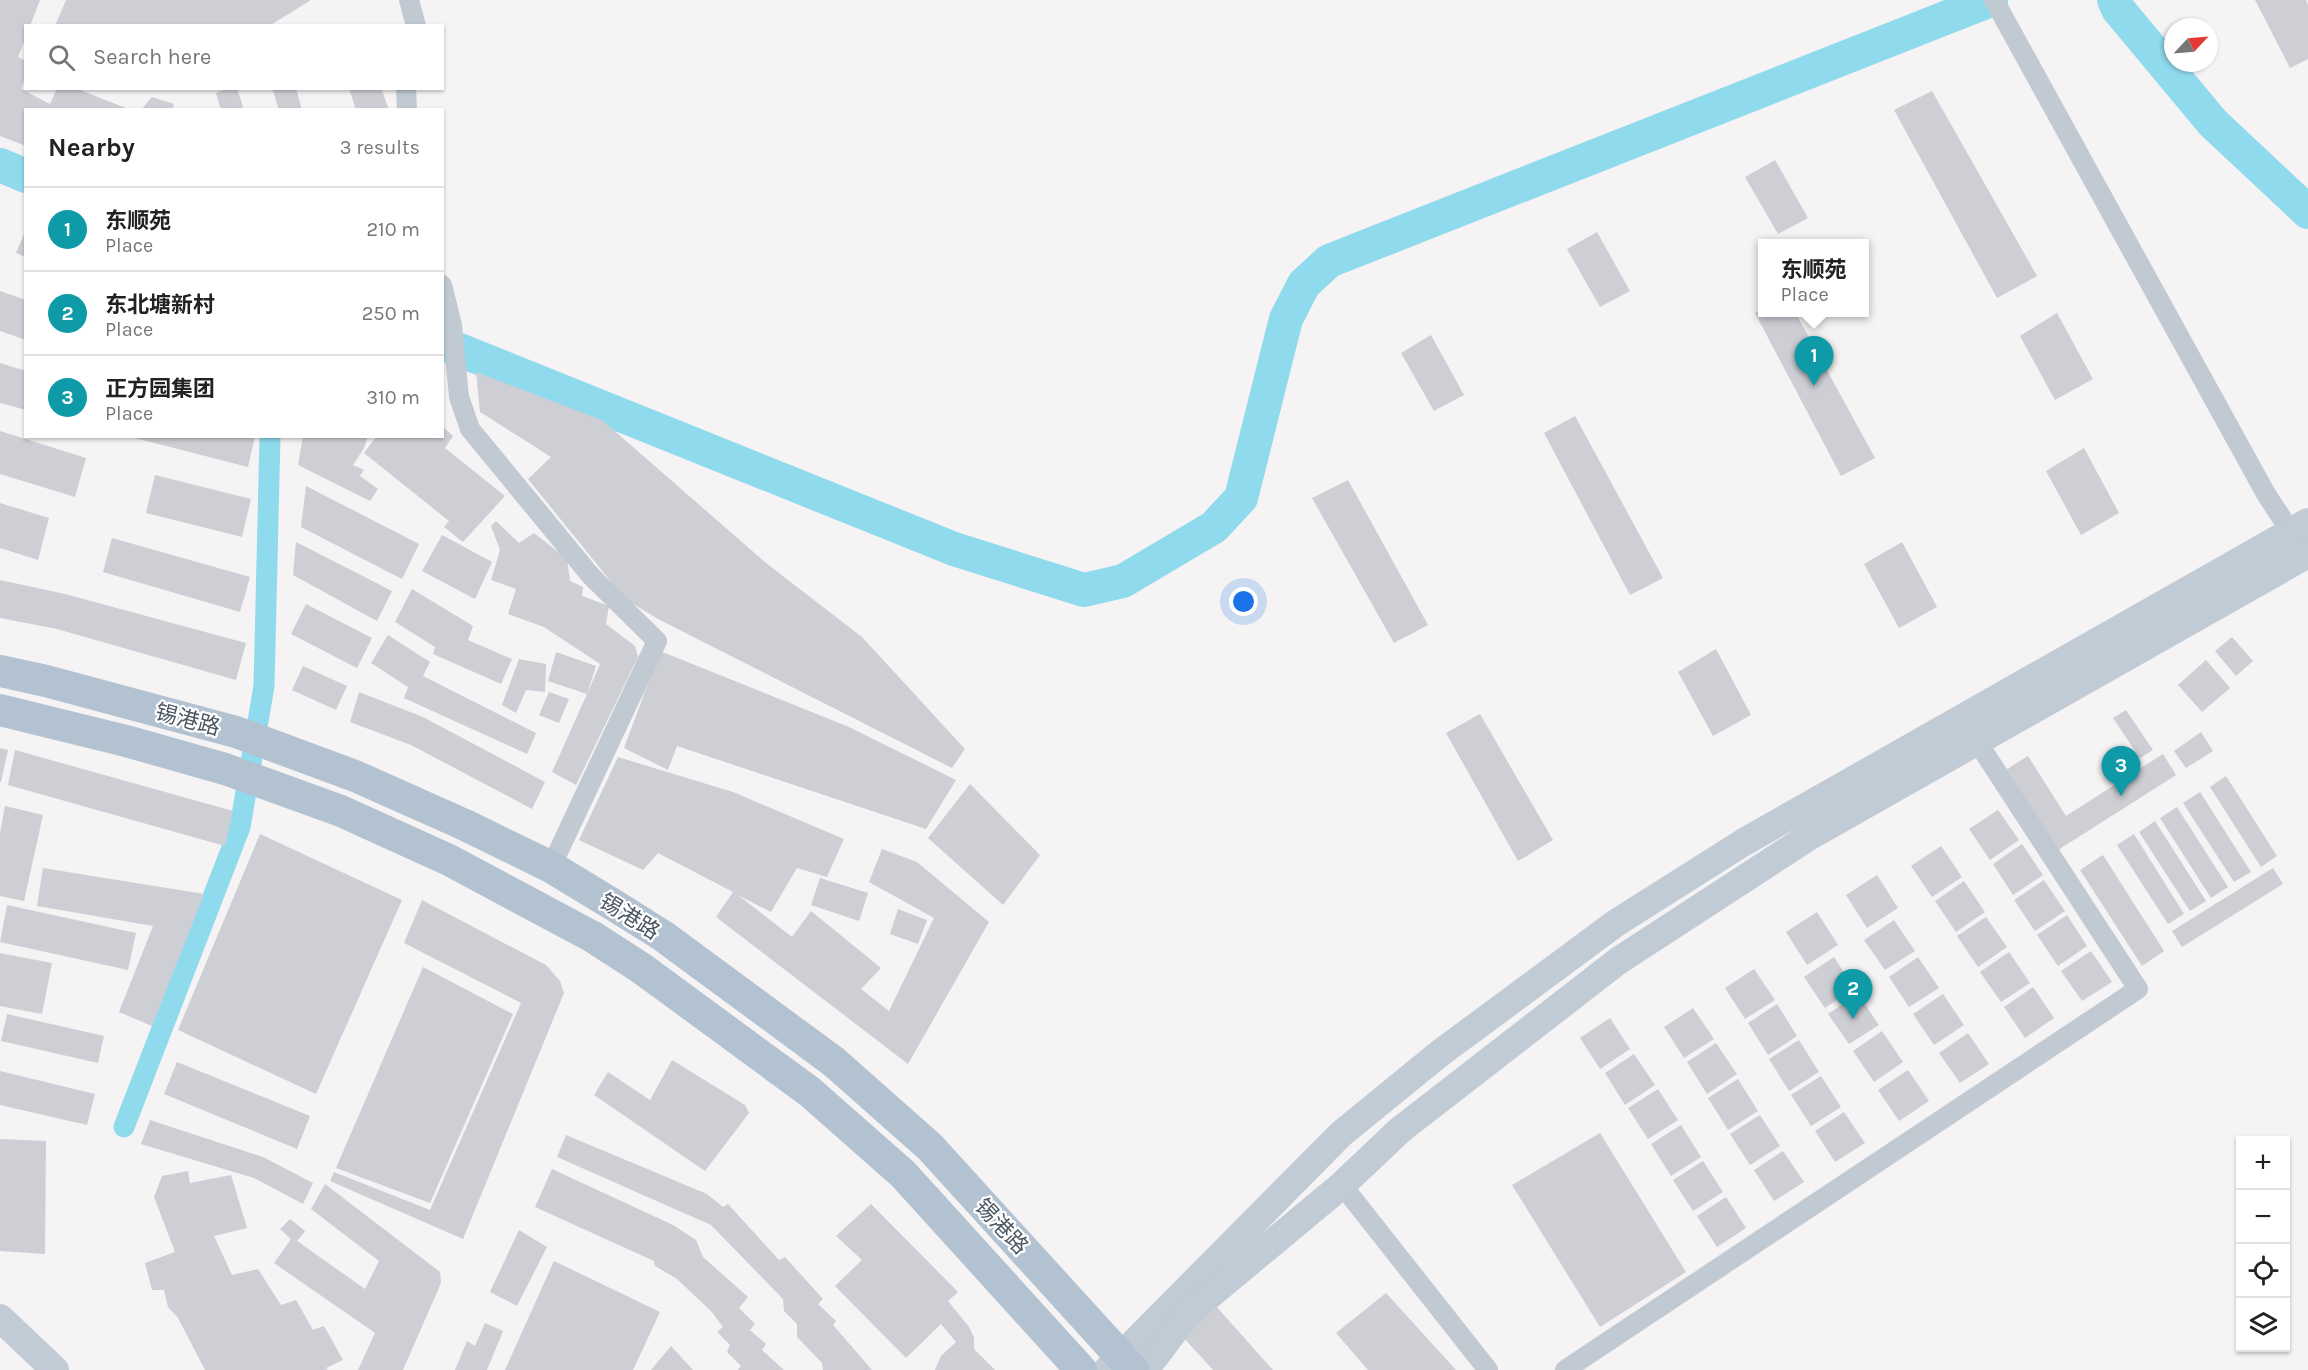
<!DOCTYPE html>
<html lang="en">
<head>
<meta charset="utf-8">
<style>
	:root { --surface:#fff; --page:#f6f6f6; --text:#222; --muted:#767676; --line:#e0e0e0; --accent:#111827 }
	body { margin:0; font-family:Karla,"Noto Sans SC",sans-serif; background:var(--page); color:var(--text) }
	.controls { position:absolute; right:18px; bottom:18px; display:grid; overflow:hidden; border-radius:0px; box-shadow:0 2px 4px #0004 }
	.controls button { width:54px; height:54px; display:grid; place-items:center; padding:0; border:0; border-bottom:2px solid var(--line); background:var(--surface); color:var(--text); font:30px sans-serif }
	.compass { position:absolute; left:2164px; top:18px; width:54px; height:54px; border-radius:50%; background:var(--surface); box-shadow:0 2px 4px #0004; rotate:64deg }
	.you { position:absolute; left:1244px; top:602px; width:21px; height:21px; margin:-15px; border:4px solid #fff; border-radius:50%; background:#1a73e8; box-shadow:0 0 0 9px #1a73e833 }
	.badge { display:grid; place-items:center; width:39px; height:39px; border-radius:50%; background:var(--accent); color:#fff; font-size:20px; font-weight:700 }
	.pin { position:absolute; translate:-50% -50px; filter:drop-shadow(0 2px 3px #0008) }
	.pin::after { content:''; position:absolute; top:32px; width:21px; height:18px; background:inherit; clip-path:polygon(0 0,100% 0,50% 100%) }
	.popup { position:absolute; left:1758px; top:239px; width:111px; height:78px; box-sizing:border-box; display:grid; place-content:center; border-radius:0px; background:var(--surface); filter:drop-shadow(0 2px 4px #0005); font-size:20px; white-space:nowrap; color:var(--muted) }
	.popup b { font-size:22px; color:var(--text) }
	.popup::after { content:''; position:absolute; left:50%; top:100%; margin-left:-12px; border:12px solid transparent; border-top-color:var(--surface) }
	.list { margin:0; padding:0; list-style:none }
	h2 { display:flex; justify-content:space-between; align-items:center; height:78px; margin:0; padding:0 24px; font-size:26px }
	h2 small { font-size:20px; font-weight:400; color:var(--muted) }
	.list li { display:grid; grid-template-columns:39px 1fr auto; gap:18px; align-items:center; box-sizing:border-box; height:84px; padding:0 24px; border-top:2px solid var(--line) }
	.list b { display:block; font-size:22px; white-space:nowrap }
	.list p { margin:0; font-size:20px; white-space:nowrap; color:var(--muted) }
	.list em { font-size:20px; font-style:normal; color:var(--muted) }
	.icon { flex:none; width:33px; height:33px; fill:none; stroke:currentColor; stroke-width:2; stroke-linecap:round; stroke-linejoin:round }
	.map { position:relative; flex:none; width:2308px; height:1370px; overflow:hidden }
	.search { position:absolute; background:var(--surface); box-shadow:0 2px 4px #0004; left:24px; top:24px; width:420px; height:66px; display:flex; align-items:center; gap:15px; box-sizing:border-box; padding:0 21px; border-radius:0px; color:var(--muted); font-size:22px }
	.panel { position:absolute; background:var(--surface); box-shadow:0 2px 4px #0004; left:24px; top:108px; width:420px; height:330px; border-radius:0px }
	.map>svg:first-child { display:block }
	.lines { fill:none; stroke-linecap:round; stroke-linejoin:round }
	.canal { stroke:#90daee; stroke-width:21 }
	.river { stroke:#90daee; stroke-width:34 }
	.building { fill:#cdcfd5 }
	.street { stroke:#c1cad2; stroke-width:20 }
	.secondary { stroke:#c1cbd6; stroke-width:28 }
	.primary { stroke:#b3c2d1; stroke-width:32 }
	.labels { text-anchor:middle; stroke-width:4.5; stroke-linejoin:round; paint-order:stroke }
	.street-label { font-size:22px; fill:#4a5661; stroke:#fff }
</style>
</head>
<body>
<div class="map">
<svg width="2308" height="1370" viewBox="0 0 2308 1370">
	<rect width="100%" height="100%" fill="#f5f3f3"/>
	<g class="lines">
		<path class="canal" d="M124,1127L240,827L264,686L270,436"/>
		<g class="river">
			<path d="M2114,0L2118,9L2213,123L2308,212"/>
			<path d="M0,165L26,176"/>
			<path d="M442,343L954,549L1084,590L1123,581L1214,527L1241,498L1286,319L1304,284L1329,261L1991,0"/>
		</g>
	</g>
	<g class="building">
		<path d="M0,0H40L30,26H26V37L18,57L26,61V75L21,89L50,104L57,88H75L131,110H26V146L0,136Z"/>
		<path d="M66,0H311L269,26H55Z"/>
		<path d="M2255,0H2306L2308,5V59L2290,68Z"/>
		<path d="M228,88H237L244,110H221L216,93Z"/>
		<path d="M272,88H296L302,110H279Z"/>
		<path d="M349,88H381L389,110H356Z"/>
		<path d="M1932,91L2037,276L1997,298L1894,110Z"/>
		<path d="M152,97L174,104L172,110H141Z"/>
		<path d="M1775,160L1808,218L1778,234L1745,177Z"/>
		<path d="M26,229V257L16,253Z"/>
		<path d="M1597,232L1630,291L1600,307L1567,249Z"/>
		<path d="M0,291L26,300V340L0,331Z"/>
		<path d="M1763,309V312H1795L1875,458L1841,476L1755,313Z"/>
		<path d="M2057,313L2093,379L2055,400L2020,336Z"/>
		<path d="M1431,335L1464,395L1434,411L1401,353Z"/>
		<path d="M0,363L26,371V410L0,403Z"/>
		<path d="M476,372L602,420L766,563L862,637L965,749L952,768L658,619L625,599L528,479L551,457L480,412Z"/>
		<path d="M1575,416L1663,578L1630,595L1544,433Z"/>
		<path d="M442,426L453,436L445,448L505,496L463,542L444,527L449,521L364,453L377,436H442Z"/>
		<path d="M0,431L86,458L75,497L0,474Z"/>
		<path d="M127,436H255L248,467Z"/>
		<path d="M303,436H368L364,448L353,465L364,470L360,476L378,489L370,501L298,465Z"/>
		<path d="M2084,448L2119,513L2081,535L2046,471Z"/>
		<path d="M155,475L251,499L242,537L146,513Z"/>
		<path d="M1348,480L1428,625L1394,643L1312,498Z"/>
		<path d="M306,486L419,544L402,579L301,527Z"/>
		<path d="M0,503L49,518L38,560L0,548Z"/>
		<path d="M496,521L519,543L534,533L567,559L570,581L583,587L582,596L609,606L606,624L635,646L638,657L576,785L552,772L587,694L548,681L556,652L596,666L587,694L600,664L544,627L508,614L516,589L491,580L500,550L491,526Z"/>
		<path d="M442,535L492,562L475,599L422,571Z"/>
		<path d="M112,538L250,577L240,612L103,572Z"/>
		<path d="M296,542L392,591L377,621L293,575Z"/>
		<path d="M1902,542L1937,607L1899,628L1864,564Z"/>
		<path d="M0,580L65,594L246,643L236,680L57,629L0,618Z"/>
		<path d="M412,589L473,626L468,640L512,659L501,684L433,654L435,647L395,622Z"/>
		<path d="M306,604L372,638L357,668L291,634Z"/>
		<path d="M388,635L430,662L423,676L536,733L527,754L404,698L408,687L371,663Z"/>
		<path d="M2232,637L2253,661L2236,676L2215,651Z"/>
		<path d="M1716,649L1751,715L1713,736L1678,672Z"/>
		<path d="M660,651L849,727L956,780L926,829L677,746L668,770L624,748Z"/>
		<path d="M519,659L546,664L545,692L526,690L516,713L502,705Z"/>
		<path d="M2206,660L2230,688L2202,712L2178,685Z"/>
		<path d="M303,666L347,686L336,710L292,690Z"/>
		<path d="M359,692L423,717L545,782L532,809L411,745L350,722Z"/>
		<path d="M549,692L569,699L559,723L539,715Z"/>
		<path d="M2126,710L2153,750L2140,758L2113,718Z"/>
		<path d="M1480,714L1553,840L1518,861L1446,733Z"/>
		<path d="M2201,732L2213,751L2186,768L2174,751Z"/>
		<path d="M0,748L8,750L1,782H0Z"/>
		<path d="M15,750L233,811L225,846L8,785Z"/>
		<path d="M2163,754L2176,775L2058,850L2007,769L2028,756L2066,816Z"/>
		<path d="M618,757L733,792L844,839L827,877L797,868L771,912L738,895L792,937L811,911L881,968L861,989L889,1011L934,918L869,882L882,849L917,862L989,922L908,1064L716,917L733,892L658,853L643,870L579,840Z"/>
		<path d="M2226,776L2277,856L2261,867L2210,787Z"/>
		<path d="M970,784L1040,855L1003,905L928,838Z"/>
		<path d="M2200,792L2251,872L2234,882L2183,803Z"/>
		<path d="M5,806L43,815L24,901L0,896V833Z"/>
		<path d="M2177,807L2228,887L2211,898L2160,818Z"/>
		<path d="M1998,810L2019,840L1990,860L1969,829Z"/>
		<path d="M2155,821L2206,901L2190,911L2139,832Z"/>
		<path d="M260,834L402,900L316,1094L178,1030Z"/>
		<path d="M2134,834L2184,914L2168,924L2117,845Z"/>
		<path d="M2022,844L2043,875L2013,895L1993,864Z"/>
		<path d="M1941,846L1962,877L1932,897L1911,866Z"/>
		<path d="M2103,855L2164,951L2142,966L2080,870Z"/>
		<path d="M43,868L204,894L152,1026L119,1012L153,926L37,906Z"/>
		<path d="M2273,868L2283,884L2182,947L2172,931Z"/>
		<path d="M1877,875L1898,908L1867,928L1846,895Z"/>
		<path d="M820,878L868,893L859,921L811,905Z"/>
		<path d="M2044,880L2065,911L2035,931L2014,900Z"/>
		<path d="M1964,881L1985,912L1956,932L1935,901Z"/>
		<path d="M422,900L546,965L560,981L564,993L463,1239L330,1181L334,1172L430,1210L521,1003L404,943Z"/>
		<path d="M7,905L136,933L128,970L0,942Z"/>
		<path d="M898,909L927,920L918,944L890,934Z"/>
		<path d="M1817,912L1838,945L1807,965L1786,932Z"/>
		<path d="M2067,915L2087,946L2058,966L2037,935Z"/>
		<path d="M1986,917L2007,947L1978,967L1957,936Z"/>
		<path d="M1894,920L1915,951L1885,970L1864,940Z"/>
		<path d="M2091,951L2112,982L2082,1001L2061,971Z"/>
		<path d="M2009,952L2030,983L2001,1002L1980,972Z"/>
		<path d="M0,953L52,963L42,1014L0,1006Z"/>
		<path d="M1834,957L1854,988L1825,1008L1804,977Z"/>
		<path d="M1918,957L1939,988L1909,1007L1889,977Z"/>
		<path d="M423,967L513,1014L430,1203L336,1168Z"/>
		<path d="M1754,969L1775,1000L1745,1019L1725,988Z"/>
		<path d="M2033,987L2054,1018L2025,1038L2004,1007Z"/>
		<path d="M1858,994L1879,1025L1849,1044L1828,1014Z"/>
		<path d="M1943,994L1964,1025L1934,1045L1913,1014Z"/>
		<path d="M1777,1004L1797,1036L1768,1055L1748,1023Z"/>
		<path d="M1693,1008L1714,1039L1684,1058L1664,1027Z"/>
		<path d="M7,1014L104,1036L98,1063L1,1041Z"/>
		<path d="M1610,1018L1630,1049L1600,1069L1580,1038Z"/>
		<path d="M1882,1031L1903,1062L1874,1082L1853,1051Z"/>
		<path d="M1968,1033L1989,1064L1960,1083L1939,1053Z"/>
		<path d="M1799,1040L1819,1072L1789,1091L1769,1059Z"/>
		<path d="M1716,1043L1737,1074L1707,1094L1687,1062Z"/>
		<path d="M1634,1054L1655,1085L1625,1105L1605,1073Z"/>
		<path d="M672,1060L745,1105L749,1113L705,1171L594,1095L608,1072L650,1100Z"/>
		<path d="M177,1062L310,1116L297,1149L164,1094Z"/>
		<path d="M1908,1070L1929,1101L1899,1121L1878,1090Z"/>
		<path d="M0,1071L95,1094L87,1125L0,1105Z"/>
		<path d="M1821,1076L1841,1107L1811,1126L1791,1095Z"/>
		<path d="M1738,1079L1758,1111L1728,1130L1708,1098Z"/>
		<path d="M1658,1089L1678,1120L1648,1139L1628,1108Z"/>
		<path d="M1844,1112L1865,1143L1835,1162L1815,1131Z"/>
		<path d="M1760,1115L1780,1146L1750,1165L1730,1134Z"/>
		<path d="M150,1120L263,1157L313,1183L303,1204L254,1178L141,1144Z"/>
		<path d="M1681,1125L1701,1157L1671,1176L1651,1144Z"/>
		<path d="M1600,1133L1686,1272L1600,1327L1512,1185Z"/>
		<path d="M566,1135L707,1194L723,1207L728,1204L779,1260L785,1257L823,1299L818,1304L836,1321L833,1325L872,1370H823L822,1363L797,1337V1324L784,1311L783,1299L711,1225L557,1157Z"/>
		<path d="M0,1139L46,1141L45,1254L0,1251Z"/>
		<path d="M1783,1151L1804,1182L1774,1201L1754,1170Z"/>
		<path d="M1703,1161L1723,1192L1693,1211L1673,1180Z"/>
		<path d="M552,1169L673,1225L696,1240L703,1257L748,1297L739,1308L755,1324L750,1330L766,1344L762,1350L784,1370H738L741,1366L727,1352L730,1345L717,1332L723,1327L712,1312L677,1279L655,1266L654,1261L535,1207Z"/>
		<path d="M188,1171L190,1183L231,1175L247,1228L214,1236L232,1275L258,1269L281,1305L296,1300L313,1330L324,1326L343,1360L326,1368L328,1370H205L178,1318L168,1307L164,1290H152L145,1263L175,1252L154,1197L162,1176Z"/>
		<path d="M325,1184L440,1272L441,1283L403,1370H358L375,1333L274,1263L291,1239L280,1229L290,1219L305,1231L297,1241L365,1289L379,1261L311,1209Z"/>
		<path d="M1726,1197L1746,1228L1717,1247L1697,1216Z"/>
		<path d="M871,1204L958,1292L948,1301L969,1327L974,1338V1349L995,1370H935L941,1356L956,1342L941,1324L906,1358L835,1286L862,1260L836,1236Z"/>
		<path d="M519,1230L547,1247L517,1306L490,1292Z"/>
		<path d="M554,1261L660,1312L633,1370H505Z"/>
		<path d="M1386,1293L1456,1370H1368L1336,1333Z"/>
		<path d="M1215,1305L1273,1370H1213L1182,1336Z"/>
		<path d="M485,1323L503,1331L487,1370H455L467,1341L475,1346Z"/>
		<path d="M671,1346L693,1370H651Z"/>
	</g>
	<g class="lines">
		<g class="street">
			<path d="M409,0L416,26"/>
			<path d="M1994,0L2266,494L2291,532L2301,539"/>
			<path d="M406,88L407,110"/>
			<path d="M442,285L452,325L459,397L470,429L591,576L657,641L551,867"/>
			<path d="M1342,1185L1488,1370"/>
			<path d="M1565,1370L2138,989L1978,743"/>
		</g>
		<g class="secondary">
			<path d="M0,1318L55,1370"/>
			<path d="M1107,1370L1341,1134L1439,1054L1616,923L1744,842L2308,522"/>
			<path d="M1145,1370L1187,1314L1342,1185L1400,1130L1618,961L1810,836L2308,554"/>
		</g>
		<g class="primary">
			<path d="M0,671L46,681L236,732L355,776L465,825L551,867L612,904L663,936L834,1062L930,1147L1133,1370"/>
			<path d="M0,710L126,741L225,769L341,811L449,860L593,937L641,968L810,1092L903,1174L1081,1370"/>
		</g>
	</g>
	<g class="labels">
		<g class="street-label">
			<text transform="translate(188 719) rotate(15)" y="8">锡港路</text>
			<text transform="translate(630 916) rotate(32)" y="8">锡港路</text>
			<text transform="translate(1002 1226) rotate(47)" y="8">锡港路</text>
		</g>
	</g>
</svg>
<div class="controls">
<button>+</button>
<button>−</button>
<button><svg class="icon" aria-label="locate" viewBox="0 0 24 24"><circle cx="12" cy="12" r="6"/><path d="M12 2v4M12 18v4M2 12h4M18 12h4"/></svg></button>
<button><svg class="icon" aria-label="layers" viewBox="0 0 24 24"><path d="M12 4l9 5-9 5-9-5zM3 14l9 5 9-5"/></svg></button>
</div>
<svg class="compass" viewBox="-18 -18 36 36"><path d="M0-13l5 13h-10z" fill="#e53935"/><path d="M0 13l5-13h-10z" fill="#767676"/></svg>
<div class="you"></div>
<div class="pin badge" style="left:1814px;top:386px;background:#0f9aa8">1</div>
<div class="popup"><b>东顺苑</b>Place</div>
<div class="pin badge" style="left:1853px;top:1019px;background:#0f9aa8">2</div>
<div class="pin badge" style="left:2121px;top:796px;background:#0f9aa8">3</div>
<div class="search"><svg class="icon" aria-label="search" viewBox="0 0 24 24"><circle cx="10" cy="10" r="6"/><path d="M15 15l6 6"/></svg>Search here</div>
<section class="panel">
<h2>Nearby<small>3 results</small></h2>
<ul class="list">
<li><span class="badge" style="background:#0f9aa8">1</span><div><b>东顺苑</b><p>Place</p></div><em>210 m</em></li>
<li><span class="badge" style="background:#0f9aa8">2</span><div><b>东北塘新村</b><p>Place</p></div><em>250 m</em></li>
<li><span class="badge" style="background:#0f9aa8">3</span><div><b>正方园集团</b><p>Place</p></div><em>310 m</em></li>
</ul>
</section>
</div>
</body>
</html>
